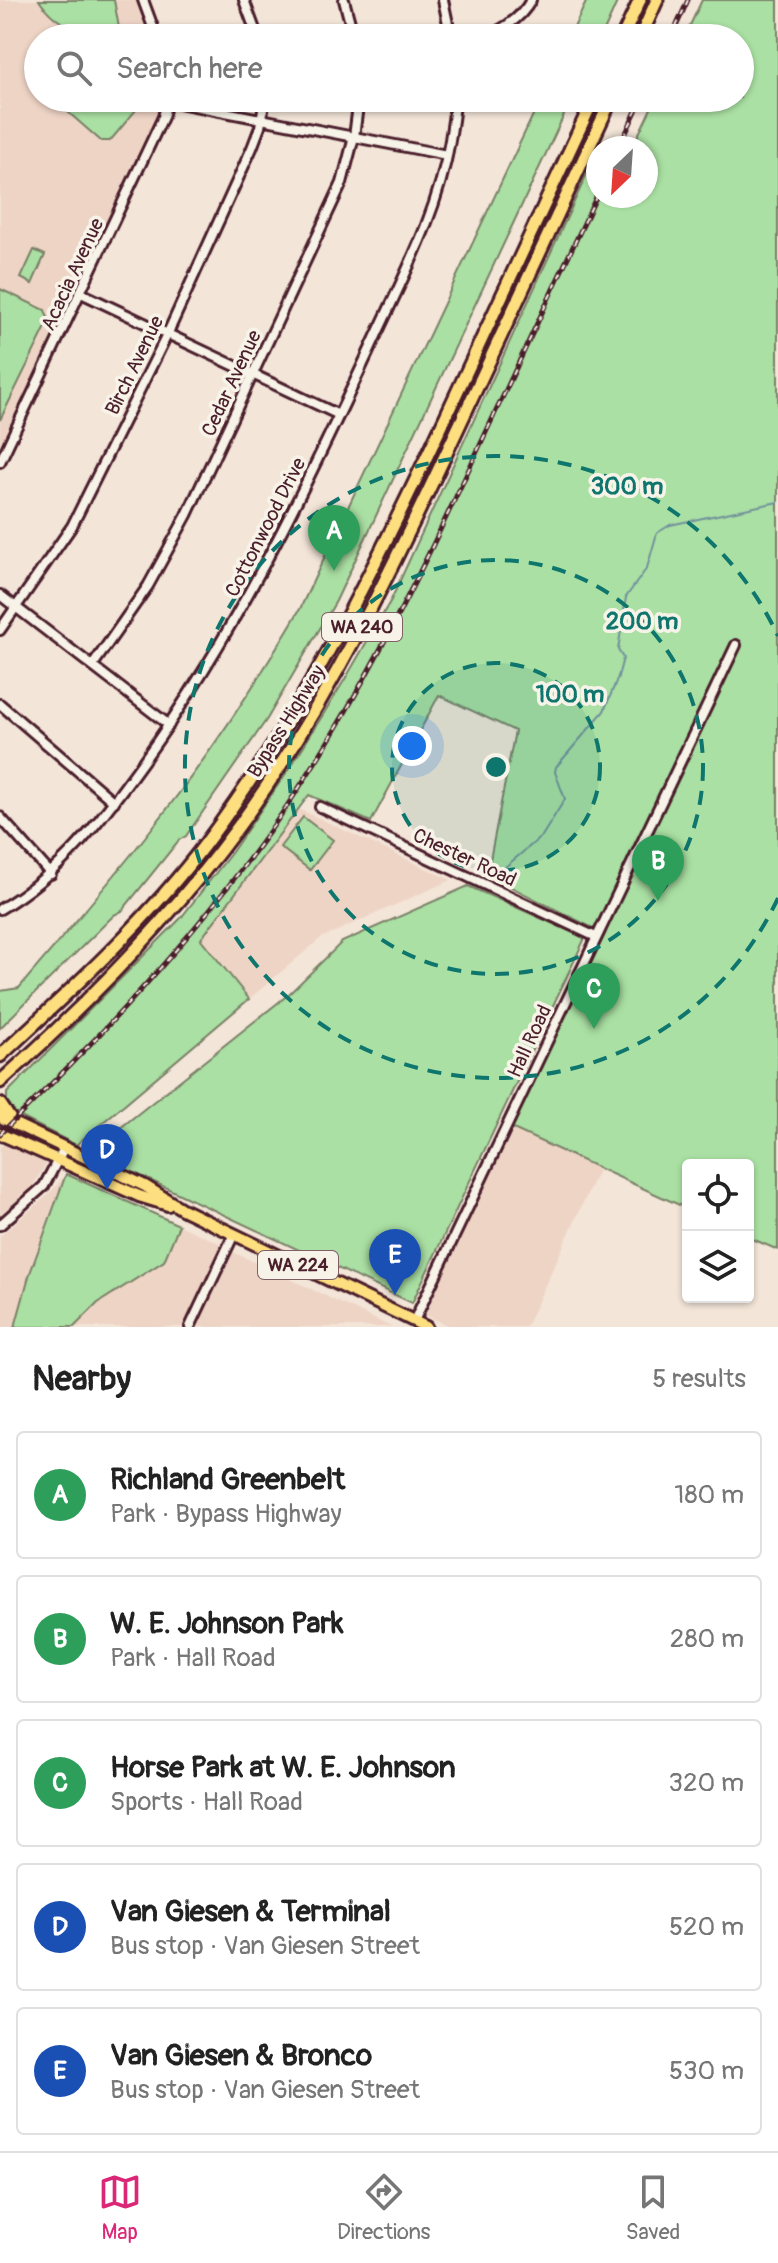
<!DOCTYPE html>
<html lang="en">
<head>
<meta charset="utf-8">
<style>
	:root { --surface:#fff; --page:#f6f6f6; --text:#222; --muted:#767676; --line:#e0e0e0; --accent:#db2777 }
	body { margin:0; font-family:Pangolin,sans-serif; background:var(--page); color:var(--text) }
	.controls { position:absolute; right:24px; bottom:24px; display:grid; overflow:hidden; border-radius:8px; box-shadow:0 2px 6px #0004 }
	.controls button { width:72px; height:72px; display:grid; place-items:center; padding:0; border:0; border-bottom:2px solid var(--line); background:var(--surface); color:var(--text); font:40px sans-serif }
	.compass { position:absolute; left:586px; top:136px; width:72px; height:72px; border-radius:50%; background:var(--surface); box-shadow:0 2px 6px #0004; rotate:205deg }
	.you { position:absolute; left:412px; top:746px; width:28px; height:28px; margin:-20px; border:6px solid #fff; border-radius:50%; background:#1a73e8; box-shadow:0 0 0 12px #1a73e833 }
	.badge { display:grid; place-items:center; width:52px; height:52px; border-radius:50%; background:var(--accent); color:#fff; font-size:26px; font-weight:700 }
	.pin { position:absolute; translate:-50% -66px; filter:drop-shadow(0 2px 4px #0008) }
	.pin::after { content:''; position:absolute; top:42px; width:28px; height:24px; background:inherit; clip-path:polygon(0 0,100% 0,50% 100%) }
	.list { margin:0; padding:0; list-style:none }
	h2 { display:flex; justify-content:space-between; align-items:center; height:104px; margin:0; padding:0 32px; font-size:34px }
	h2 small { font-size:26px; font-weight:400; color:var(--muted) }
	.list li { display:grid; grid-template-columns:52px 1fr auto; gap:24px; align-items:center; box-sizing:border-box; height:128px; margin:0 16px 16px; padding:0 16px; border:2px solid var(--line); border-radius:8px }
	.list b { display:block; font-size:30px; white-space:nowrap }
	.list p { margin:0; font-size:26px; white-space:nowrap; color:var(--muted) }
	.list em { font-size:26px; font-style:normal; color:var(--muted) }
	.icon { flex:none; width:44px; height:44px; fill:none; stroke:currentColor; stroke-width:2; stroke-linecap:round; stroke-linejoin:round }
	.map { position:relative; flex:none; width:778px; height:1327px; overflow:hidden }
	.search { position:absolute; background:var(--surface); box-shadow:0 2px 6px #0004; left:24px; right:24px; top:24px; height:88px; display:flex; align-items:center; gap:20px; box-sizing:border-box; padding:0 28px; border-radius:44px; color:var(--muted); font-size:30px }
	.sheet { height:824px; background:var(--surface) }
	nav { display:flex; justify-content:space-around; align-items:center; box-sizing:border-box; height:112px; border-top:2px solid var(--line); background:var(--surface); font-size:22px; color:var(--muted) }
	nav a { display:grid; justify-items:center; gap:4px }
	nav .on { color:var(--accent) }
	.map>svg:first-child { display:block }
	.built { fill:#eed4c5 }
	.green { fill:#aae0a3; stroke:#7a8067; stroke-width:2 }
	.lines { fill:none; stroke-linecap:round; stroke-linejoin:round }
	.stream { stroke:#72919b; stroke-width:2 }
	.minor-casing { stroke:#4a1f2b; stroke-width:14 }
	.major-casing { stroke:#4a1f2b; stroke-width:16 }
	.highway-casing { stroke:#4a1f2b; stroke-width:17 }
	.minor { stroke:#f7f3e8; stroke-width:8 }
	.major { stroke:#fedf80; stroke-width:10 }
	.highway { stroke:#fedf80; stroke-width:11 }
	.rail-casing { stroke:#4a1f2b; stroke-width:5 }
	.rail { stroke:#f7f3e8; stroke-width:2; stroke-dasharray:6; stroke-linecap:butt }
	.ring { fill:none; stroke:#0f766e; stroke-width:4; stroke-dasharray:14 10 }
	.labels { text-anchor:middle; stroke-width:7; stroke-linejoin:round; paint-order:stroke }
	.shield { fill:#f7f3e8; stroke:#7e5f64; stroke-width:2 }
	.shield-label { font-size:18px; font-weight:bold; fill:#4a1f2b }
	.street-label { font-size:20px; fill:#4a1f2b; stroke:#f7f3e8 }
	.centre { fill:#0f766e; stroke:#f7f3e8; stroke-width:4 }
	.ring-label { font-size:24px; text-anchor:middle; font-weight:bold; fill:#0f766e; stroke:#f7f3e8; stroke-width:7; stroke-linejoin:round; paint-order:stroke }
</style>
</head>
<body>
<div class="map">
<svg width="778" height="1327" viewBox="0 0 778 1327">
	<rect width="100%" height="100%" fill="#f3e5d8"/>
	<filter id="ink" filterUnits="userSpaceOnUse"><feTurbulence type="fractalNoise" baseFrequency=".0125" numOctaves="2"/><feDisplacementMap in="SourceGraphic" scale="16" xChannelSelector="R" yChannelSelector="G"/><feConvolveMatrix kernelMatrix="1 2 1 2 8 2 1 2 1" color-interpolation-filters="sRGB"/></filter>
	<g filter="url(#ink)">
		<g class="built">
			<path d="M0,0H137L151,38H38V98H163L156,120L0,455Z"/>
			<path d="M299,809L451,880L321,938L249,999L200,940Z"/>
			<path d="M511,1128L599,1168L526,1327H451L425,1315Z"/>
			<path d="M5,1143L46,1164L32,1187L0,1215V1147Z"/>
			<path d="M66,1174L29,1276L15,1327H0V1236L49,1194Z"/>
			<path d="M179,1225L223,1245L184,1327H74L98,1303L163,1261Z"/>
			<path d="M233,1252L391,1327H196Z"/>
		</g>
		<g class="green">
			<path d="M39,0H114L119,28C88,38 57,28 39,0Z"/>
			<path d="M587,0H618L601,38H569Z"/>
			<path d="M702,0H778V1250L748,1237V1165H688V1209L511,1128L605,934L487,875L515,731L439,695L371,822L309,795L201,939L249,999L76,1145L13,1113L7,1107V1093L180,919L232,852L293,763L347,676L391,600L597,152L598,196H646V148H632L656,98H740V38H684Z"/>
			<path d="M52,98H146L110,141H101Z"/>
			<path d="M541,98H572L336,601L267,719L186,836L179,840L122,911L114,915L0,1028V991L19,988C63,936 108,885 149,832C205,762 255,686 300,609Z"/>
			<path d="M34,250L45,255L32,284L21,278Z"/>
			<path d="M0,289L45,310L49,321L0,420Z"/>
			<path d="M303,817L333,840L310,870L280,847Z"/>
			<path d="M468,886L585,938L412,1303L90,1152L289,994L342,942Z"/>
			<path d="M66,1174L179,1225L164,1261L98,1303L74,1327H15L29,1276Z"/>
		</g>
		<g class="lines">
			<path class="stream" d="M504,868L542,836L565,799L555,772L556,767L604,711L618,677L623,658L618,650L626,597L647,568L657,533L670,525L778,502"/>
			<defs>
				<g id="minor">
					<path d="M143,0L157,38"/>
					<path d="M244,0L258,38"/>
					<path d="M344,0L354,38"/>
					<path d="M443,0L451,38"/>
					<path d="M478,38C498,34 521,19 531,0"/>
					<path d="M168,101L447,155"/>
					<path d="M81,293L339,415"/>
					<path d="M0,462L163,117L168,98"/>
					<path d="M0,595L169,725"/>
					<path d="M0,630L72,526L167,335L252,148L260,127L265,98"/>
					<path d="M93,665L148,586L187,515L342,183L354,137L359,98"/>
					<path d="M0,704L114,802"/>
					<path d="M320,807L596,937"/>
					<path d="M0,817L51,874"/>
					<path d="M0,909C62,873 101,820 142,763C235,634 303,493 370,349C401,281 438,215 450,140C452,126 455,112 455,98"/>
					<path d="M0,1225L44,1186L64,1148"/>
					<path d="M414,1321L736,645"/>
					<path d="M190,1327L234,1234"/>
				</g>
				<g id="major">
					<path d="M0,1117L145,1186L182,1209L426,1327"/>
					<path d="M0,1134L139,1196L168,1205"/>
				</g>
				<g id="highway">
					<path d="M622,38L640,0"/>
					<path d="M640,38L657,0"/>
					<path d="M0,1056C72,989 146,922 206,843C305,711 376,565 446,416C495,310 545,204 594,98"/>
					<path d="M0,1082C87,1004 169,921 238,827C329,703 394,565 459,426C510,317 561,207 612,98"/>
					<path d="M0,1104L12,1122"/>
				</g>
			</defs>
			<use href="#minor" class="minor-casing"/>
			<use href="#major" class="major-casing"/>
			<use href="#highway" class="highway-casing"/>
			<use href="#minor" class="minor"/>
			<use href="#major" class="major"/>
			<use href="#highway" class="highway"/>
			<defs>
				<g id="rail">
					<path d="M671,38L688,0"/>
					<path d="M619,148L642,98"/>
					<path d="M0,1134C98,1040 190,942 269,832C352,715 415,585 475,456C516,369 557,281 598,193"/>
				</g>
			</defs>
			<use href="#rail" class="rail-casing"/>
			<use href="#rail" class="rail"/>
		</g>
	</g>
	<circle cx="496" cy="767" r="104" fill="#0f766e" fill-opacity=".12"/>
	<g class="ring">
		<circle cx="496" cy="767" r="104"/>
		<circle cx="496" cy="767" r="207"/>
		<path d="M778 898A311 311 0 1 1 778 636"/>
	</g>
	<g class="labels">
		<g class="shield">
			<rect x="322" y="613" width="80" height="28" rx="6"/>
			<rect x="258" y="1251" width="80" height="28" rx="6"/>
		</g>
		<g class="shield-label">
			<text x="362" y="633">WA 240</text>
			<text x="298" y="1271">WA 224</text>
		</g>
		<g class="street-label">
			<text transform="translate(72 274) rotate(-65)" y="7">Acacia Avenue</text>
			<text transform="translate(134 365) rotate(-64)" y="7">Birch Avenue</text>
			<text transform="translate(231 383) rotate(-65)" y="7">Cedar Avenue</text>
			<text transform="translate(265 527) rotate(-63)" y="7">Cottonwood Drive</text>
			<text transform="translate(286 721) rotate(-58)" y="7">Bypass Highway</text>
			<text transform="translate(465 857) rotate(25)" y="7">Chester Road</text>
			<text transform="translate(529 1041) rotate(-65)" y="7">Hall Road</text>
		</g>
	</g>
	<circle cx="496" cy="767" r="12" class="centre"/>
	<g class="ring-label">
		<text x="627" y="494">300 m</text>
		<text x="642" y="629">200 m</text>
		<text x="570" y="702">100 m</text>
	</g>
</svg>
<div class="controls">
<button><svg class="icon" aria-label="locate" viewBox="0 0 24 24"><circle cx="12" cy="12" r="6"/><path d="M12 2v4M12 18v4M2 12h4M18 12h4"/></svg></button>
<button><svg class="icon" aria-label="layers" viewBox="0 0 24 24"><path d="M12 4l9 5-9 5-9-5zM3 14l9 5 9-5"/></svg></button>
</div>
<svg class="compass" viewBox="-18 -18 36 36"><path d="M0-13l5 13h-10z" fill="#e53935"/><path d="M0 13l5-13h-10z" fill="#767676"/></svg>
<div class="you"></div>
<div class="pin badge" style="left:334px;top:571px;background:#2e9e5b">A</div>
<div class="pin badge" style="left:658px;top:901px;background:#2e9e5b">B</div>
<div class="pin badge" style="left:594px;top:1029px;background:#2e9e5b">C</div>
<div class="pin badge" style="left:107px;top:1190px;background:#1a4fb4">D</div>
<div class="pin badge" style="left:395px;top:1295px;background:#1a4fb4">E</div>
<div class="search"><svg class="icon" aria-label="search" viewBox="0 0 24 24"><circle cx="10" cy="10" r="6"/><path d="M15 15l6 6"/></svg>Search here</div>
</div>
<section class="sheet">
<h2>Nearby<small>5 results</small></h2>
<ul class="list">
<li><span class="badge" style="background:#2e9e5b">A</span><div><b>Richland Greenbelt</b><p>Park · Bypass Highway</p></div><em>180 m</em></li>
<li><span class="badge" style="background:#2e9e5b">B</span><div><b>W. E. Johnson Park</b><p>Park · Hall Road</p></div><em>280 m</em></li>
<li><span class="badge" style="background:#2e9e5b">C</span><div><b>Horse Park at W. E. Johnson</b><p>Sports · Hall Road</p></div><em>320 m</em></li>
<li><span class="badge" style="background:#1a4fb4">D</span><div><b>Van Giesen &amp; Terminal</b><p>Bus stop · Van Giesen Street</p></div><em>520 m</em></li>
<li><span class="badge" style="background:#1a4fb4">E</span><div><b>Van Giesen &amp; Bronco</b><p>Bus stop · Van Giesen Street</p></div><em>530 m</em></li>
</ul>
</section>
<nav>
<a class="on"><svg class="icon" aria-label="map" viewBox="0 0 24 24"><path d="M3 6l6-2 6 2 6-2v14l-6 2-6-2-6 2zM9 4v14M15 6v14"/></svg>Map</a>
<a><svg class="icon" aria-label="directions" viewBox="0 0 24 24"><path d="M12 3l9 9-9 9-9-9zM9 14v-3h6M13 9l2 2-2 2"/></svg>Directions</a>
<a><svg class="icon" aria-label="saved" viewBox="0 0 24 24"><path d="M7 4h10v16l-5-4-5 4z"/></svg>Saved</a>
</nav>
</body>
</html>
